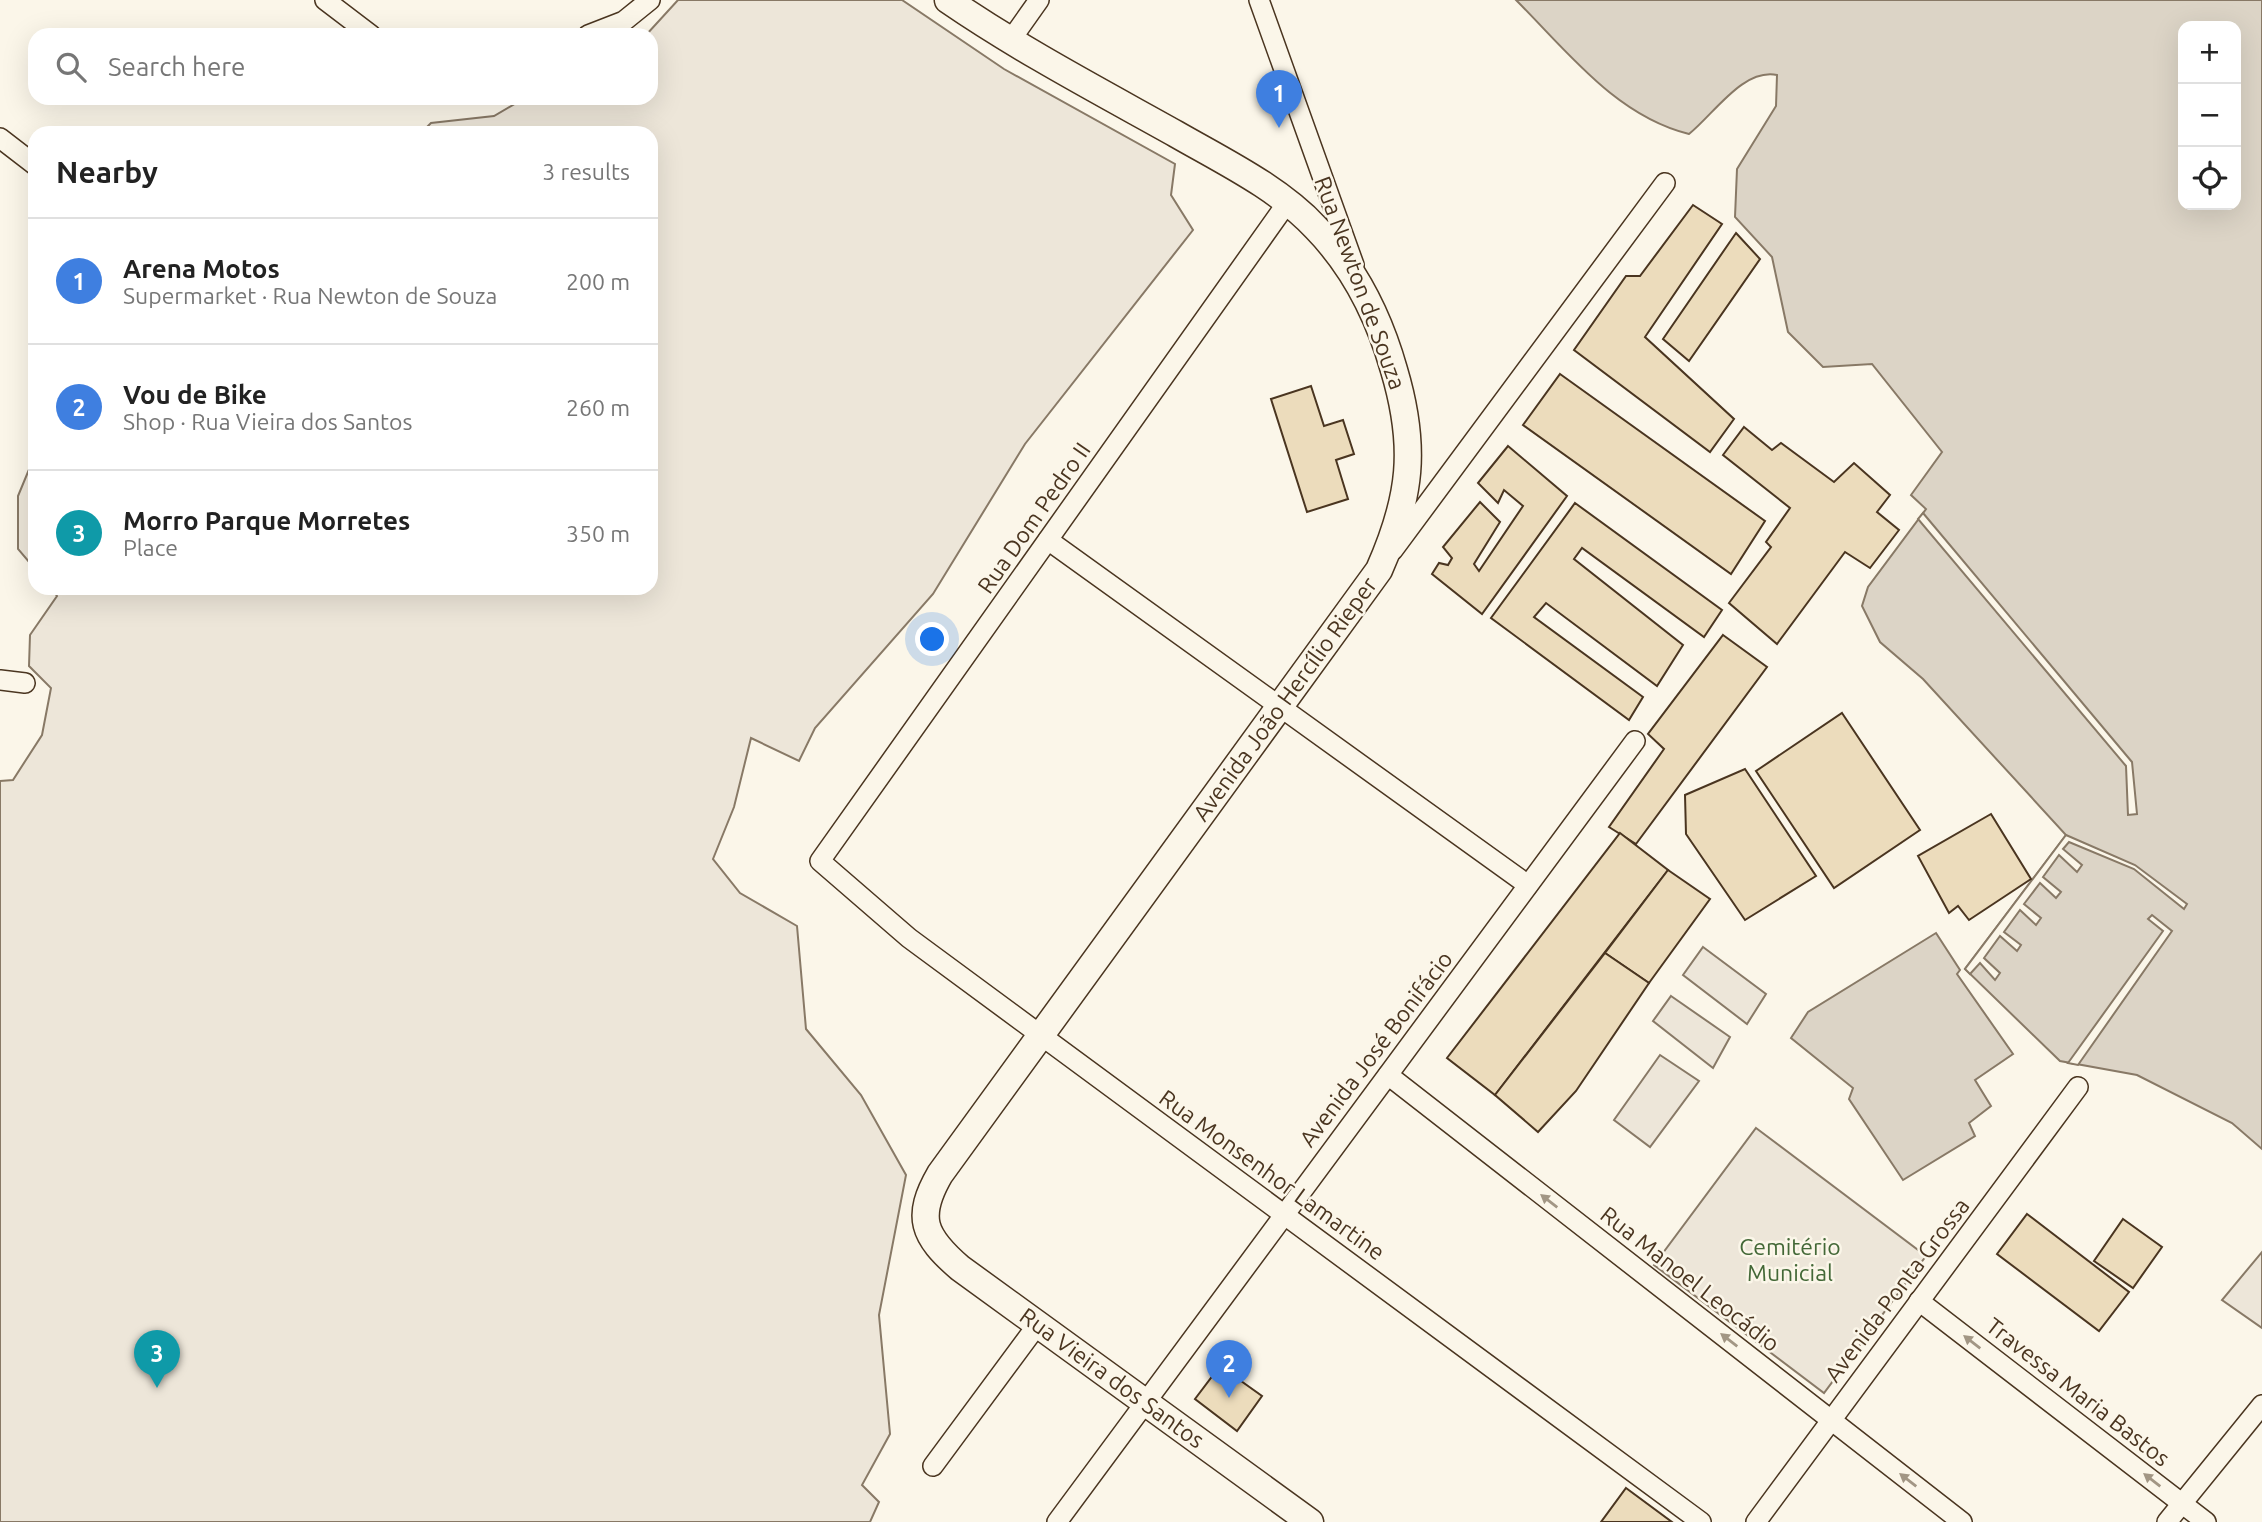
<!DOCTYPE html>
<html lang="en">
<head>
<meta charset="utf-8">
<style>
	:root { --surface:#fff; --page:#f6f6f6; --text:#222; --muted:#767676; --line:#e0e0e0; --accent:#c62828 }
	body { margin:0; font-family:Ubuntu,sans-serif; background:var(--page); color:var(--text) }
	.controls { position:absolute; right:21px; top:21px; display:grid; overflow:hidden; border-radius:14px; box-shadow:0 7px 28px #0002 }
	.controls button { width:63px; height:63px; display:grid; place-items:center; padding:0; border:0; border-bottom:2px solid var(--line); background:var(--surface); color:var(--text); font:35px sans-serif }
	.you { position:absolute; left:933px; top:640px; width:24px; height:24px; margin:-18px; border:5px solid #fff; border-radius:50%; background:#1a73e8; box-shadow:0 0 0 10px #1a73e833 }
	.badge { display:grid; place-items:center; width:46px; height:46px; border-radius:50%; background:var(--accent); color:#fff; font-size:23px; font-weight:700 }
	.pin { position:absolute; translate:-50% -58px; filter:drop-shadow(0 2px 4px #0008) }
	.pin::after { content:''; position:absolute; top:37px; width:24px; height:21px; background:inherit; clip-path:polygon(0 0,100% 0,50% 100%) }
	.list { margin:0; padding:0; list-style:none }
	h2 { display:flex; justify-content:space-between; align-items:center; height:91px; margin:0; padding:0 28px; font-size:30px }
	h2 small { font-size:23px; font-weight:400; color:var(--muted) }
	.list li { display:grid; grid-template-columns:46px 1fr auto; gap:21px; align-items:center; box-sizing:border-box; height:126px; padding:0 28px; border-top:2px solid var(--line) }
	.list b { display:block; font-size:26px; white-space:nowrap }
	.list p { margin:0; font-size:23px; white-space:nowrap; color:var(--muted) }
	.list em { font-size:23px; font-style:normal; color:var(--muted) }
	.icon { flex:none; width:38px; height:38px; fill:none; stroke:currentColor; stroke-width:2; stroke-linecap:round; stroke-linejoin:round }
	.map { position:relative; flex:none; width:2262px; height:1522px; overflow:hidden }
	.search { position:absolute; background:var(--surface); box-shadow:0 7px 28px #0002; left:28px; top:28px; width:630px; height:77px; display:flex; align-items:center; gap:18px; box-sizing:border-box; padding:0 24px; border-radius:21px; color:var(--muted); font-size:26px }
	.panel { position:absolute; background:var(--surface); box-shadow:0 7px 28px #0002; left:28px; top:126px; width:630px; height:469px; border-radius:21px }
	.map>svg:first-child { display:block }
	.green { fill:#ede6d9; stroke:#887966; stroke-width:2 }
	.water { fill:#dcd4c6; stroke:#887966; stroke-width:2; fill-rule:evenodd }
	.pier { fill:#fbf6e9; stroke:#887966; stroke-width:2 }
	.building { fill:#ecdcbc; stroke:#4a3520; stroke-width:2 }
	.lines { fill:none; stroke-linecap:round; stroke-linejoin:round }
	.minor-casing { stroke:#4a3520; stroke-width:22 }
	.secondary-casing { stroke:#4a3520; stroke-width:29 }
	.minor { stroke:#fbf6e9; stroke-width:19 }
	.secondary { stroke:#fbf6e9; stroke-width:26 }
	.oneway { fill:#a29684 }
	.labels { text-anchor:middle; stroke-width:5; stroke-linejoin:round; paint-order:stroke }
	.street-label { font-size:23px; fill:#4a3520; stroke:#fbf6e9 }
	.park-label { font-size:23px; fill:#436837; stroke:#fbf6e9 }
</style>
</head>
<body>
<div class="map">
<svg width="2262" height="1522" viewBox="0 0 2262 1522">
	<rect width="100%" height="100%" fill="#fbf6e9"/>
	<g class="green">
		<path d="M678,0H902L1004,69L1175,164L1171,195L1193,230L1025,444L933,594L815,728L799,761L751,738L734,807L713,859L740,893L797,926L806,1029L861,1095L906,1175L879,1315L890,1434L862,1485L879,1502L870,1522H0V781L13,780L42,735L51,688L29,666L30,635L57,596L51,588H651V133H421L431,123L494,116L525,98H651V35H646Z"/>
		<path d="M35,455V569L18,549V496Z"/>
		<path d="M1703,947L1766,994L1747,1024L1683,975Z"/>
		<path d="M1671,996L1730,1037L1713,1068L1653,1021Z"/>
		<path d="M1660,1055L1699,1081L1650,1147L1614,1120Z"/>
		<path d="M1756,1128L1926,1256L1824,1393L1654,1265Z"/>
		<path d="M2262,1252V1328L2222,1300Z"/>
	</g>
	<g class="water">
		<path d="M1516,0H2262V1149L2232,1123L2137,1075L2060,1061L1965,969L2066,835L1923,679L1880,642L1862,606L1868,587L1926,509L1911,495L1942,452L1872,364L1823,367L1788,332L1772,257L1735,217L1737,169L1776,106L1777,75C1743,68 1714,114 1689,134C1616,116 1567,51 1516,0ZM2183,26H2236V205H2183Z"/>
		<path d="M1936,933L1960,970L1957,974L2013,1054L1975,1080L1991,1106L1969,1123L1975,1136L1903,1180L1849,1099L1853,1088L1791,1038L1808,1012Z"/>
	</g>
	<g class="pier">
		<path d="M1923,513L2132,762L2137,814L2128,815L2126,766L1918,519Z"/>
		<path d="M2066,835L2135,865L2187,904L2184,909L2134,869L2069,842L2063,849L2082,865L2077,872L2059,855L2043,877L2061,892L2056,898L2040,883L2024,904L2041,918L2036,925L2020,910L2004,932L2021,945L2017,951L2000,936L1984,958L2000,973L1995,980L1980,963L1970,974L1965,969Z"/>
		<path d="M2152,915L2172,931L2078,1065L2068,1063L2163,931L2148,919Z"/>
	</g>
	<g class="building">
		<path d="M1693,205L1722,224L1645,337L1734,419L1710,452L1574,350L1626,276H1640Z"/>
		<path d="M1736,233L1760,259L1689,361L1663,339Z"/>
		<path d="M1560,374L1765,521L1731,574L1523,425Z"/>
		<path d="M1311,386L1324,426L1343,420L1354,454L1336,460L1348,499L1307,512L1271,399Z"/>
		<path d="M1744,427L1772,450L1781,443L1834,482L1854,463L1890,495L1877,512L1899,530L1870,568L1845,552L1777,644L1729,603L1771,547L1766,542L1790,508L1723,455Z"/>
		<path d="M1508,446L1567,496L1482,614L1432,574L1439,563L1448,565L1452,558L1443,547L1480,502L1500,522L1474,564L1479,571L1523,506L1504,490L1498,503L1478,483Z"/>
		<path d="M1575,503L1722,610L1704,637L1582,548L1574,559L1683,645L1657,686L1546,603L1534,617L1643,697L1629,720L1491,618Z"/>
		<path d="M1723,635L1767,667L1636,844L1609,827L1664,749L1648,734Z"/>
		<path d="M1842,713L1920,830L1834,888L1756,771Z"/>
		<path d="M1745,769L1816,876L1745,920L1686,834L1685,795Z"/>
		<path d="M1991,814L2031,879L1969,920L1958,906L1949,913L1918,856Z"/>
		<path d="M1620,833L1668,870L1495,1095L1447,1058Z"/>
		<path d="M1668,870L1710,899L1649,983L1605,953Z"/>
		<path d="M1605,953L1649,983L1576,1091L1538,1132L1495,1095Z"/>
		<path d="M2027,1214L2129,1292L2099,1331L1997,1254Z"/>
		<path d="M2123,1219L2162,1247L2133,1288L2094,1261Z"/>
		<path d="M1220,1366L1262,1396L1237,1431L1195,1399Z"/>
		<path d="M1626,1488L1672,1522H1601Z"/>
	</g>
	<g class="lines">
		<defs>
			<g id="minor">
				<path d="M325,0L371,35"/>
				<path d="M1259,0L1354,265"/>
				<path d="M588,35L624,21L650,0"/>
				<path d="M1010,41L1039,0"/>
				<path d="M0,138L35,165"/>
				<path d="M1287,203L820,861L909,938L1701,1522"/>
				<path d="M1048,540L1528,885"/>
				<path d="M1393,550L1665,183"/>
				<path d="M0,680L25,683"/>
				<path d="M1388,1075L1962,1522"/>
				<path d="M1919,1301L2206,1522"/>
				<path d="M933,1466L1038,1324"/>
				<path d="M1057,1522L1635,741"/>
				<path d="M1756,1522L2078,1087"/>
				<path d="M2167,1522L2262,1405"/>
			</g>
			<path id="secondary" d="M948,0C1021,50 1099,91 1176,134C1223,161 1279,188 1316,228C1355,268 1379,317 1394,370C1417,447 1411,498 1379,570L940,1174C915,1217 923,1236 960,1268L1310,1522"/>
		</defs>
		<use href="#minor" class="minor-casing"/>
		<use href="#secondary" class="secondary-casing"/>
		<use href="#minor" class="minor"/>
		<use href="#secondary" class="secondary"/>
	</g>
	<defs><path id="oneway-solid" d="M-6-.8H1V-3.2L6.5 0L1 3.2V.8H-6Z" transform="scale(1.75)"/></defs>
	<g class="oneway">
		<use href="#oneway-solid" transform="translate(1549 1201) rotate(-142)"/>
		<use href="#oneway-solid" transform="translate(1729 1340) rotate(-142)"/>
		<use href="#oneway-solid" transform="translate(1972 1342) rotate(-142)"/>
		<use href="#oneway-solid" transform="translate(1908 1480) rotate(-142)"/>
		<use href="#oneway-solid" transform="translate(2152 1480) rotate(-142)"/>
	</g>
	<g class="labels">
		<g class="street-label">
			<text transform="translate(1360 283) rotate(70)" y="8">Rua Newton de Souza</text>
			<text transform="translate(1034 518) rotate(-55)" y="8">Rua Dom Pedro II</text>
			<text transform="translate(1285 699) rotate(-54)" y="8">Avenida João Hercílio Rieper</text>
			<text transform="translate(1376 1049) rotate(-53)" y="8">Avenida José Bonifácio</text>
			<text transform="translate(1272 1175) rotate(36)" y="8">Rua Monsenhor Lamartine</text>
			<text transform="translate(1690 1279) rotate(38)" y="8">Rua Manoel Leocádio</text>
			<text transform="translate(1897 1290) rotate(-53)" y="8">Avenida Ponta Grossa</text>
			<text transform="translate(1112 1378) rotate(36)" y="8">Rua Vieira dos Santos</text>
			<text transform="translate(2078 1392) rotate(38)" y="8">Travessa Maria Bastos</text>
		</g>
		<g class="park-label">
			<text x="1790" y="1255">Cemitério<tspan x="1790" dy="26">Municial</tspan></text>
		</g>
	</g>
</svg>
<div class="controls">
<button>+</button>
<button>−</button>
<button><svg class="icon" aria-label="locate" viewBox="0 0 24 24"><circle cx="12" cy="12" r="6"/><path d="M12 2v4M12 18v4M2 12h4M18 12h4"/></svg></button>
</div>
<div class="you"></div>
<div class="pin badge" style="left:1279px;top:128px;background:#3f7fe0">1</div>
<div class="pin badge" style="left:1229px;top:1398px;background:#3f7fe0">2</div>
<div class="pin badge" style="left:157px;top:1388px;background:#0f9aa8">3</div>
<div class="search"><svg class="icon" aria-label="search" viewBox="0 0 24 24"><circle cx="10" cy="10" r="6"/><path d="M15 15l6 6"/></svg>Search here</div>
<section class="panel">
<h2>Nearby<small>3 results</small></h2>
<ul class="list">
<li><span class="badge" style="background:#3f7fe0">1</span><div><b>Arena Motos</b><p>Supermarket · Rua Newton de Souza</p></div><em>200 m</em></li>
<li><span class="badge" style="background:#3f7fe0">2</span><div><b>Vou de Bike</b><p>Shop · Rua Vieira dos Santos</p></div><em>260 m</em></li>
<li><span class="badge" style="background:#0f9aa8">3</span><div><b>Morro Parque Morretes</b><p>Place</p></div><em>350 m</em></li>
</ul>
</section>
</div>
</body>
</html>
